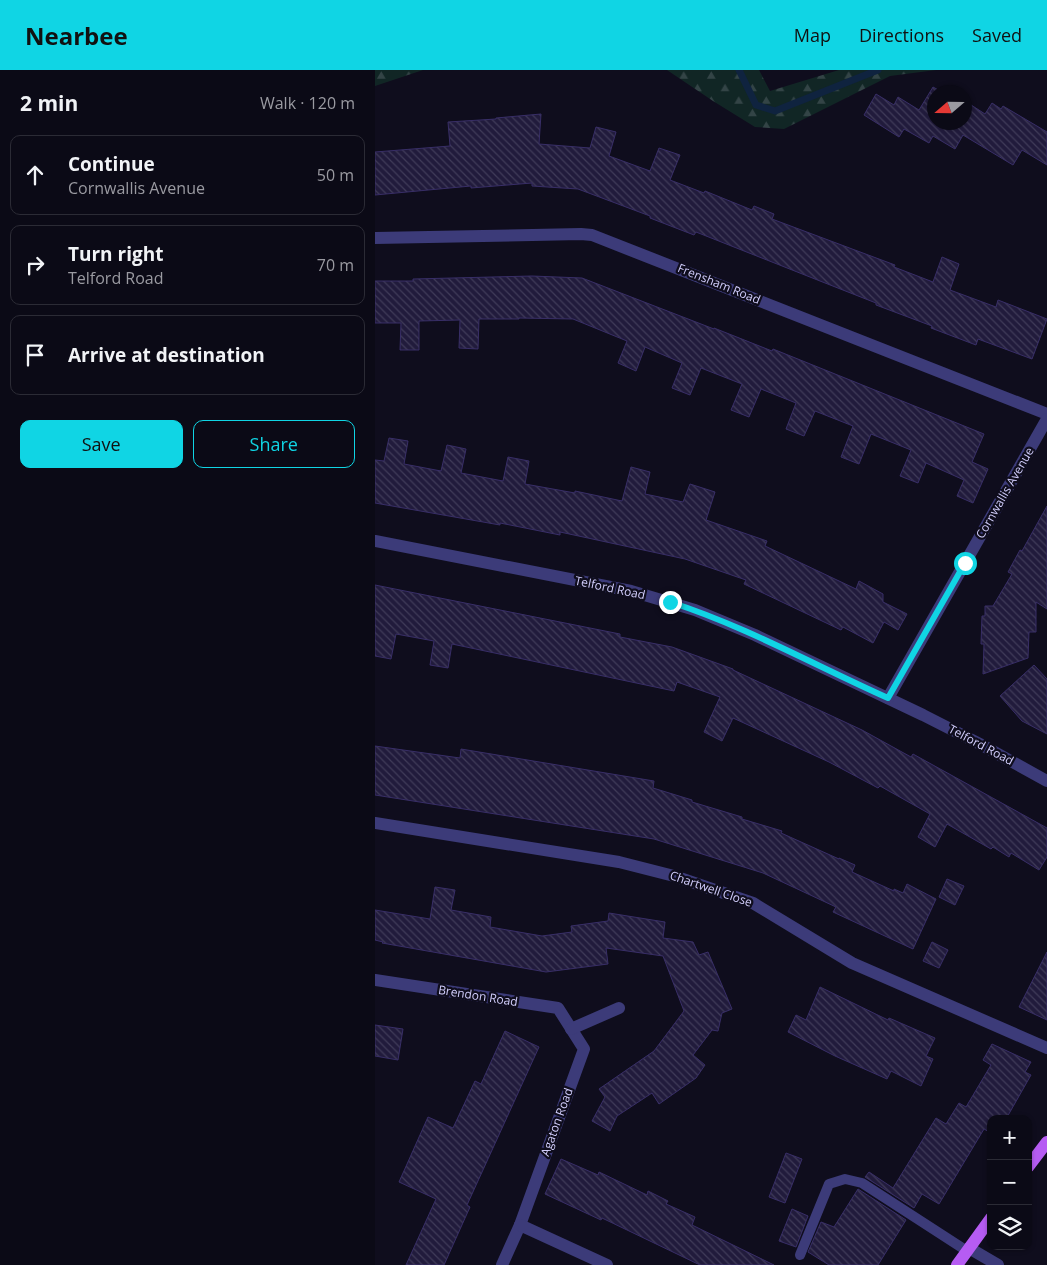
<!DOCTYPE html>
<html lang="en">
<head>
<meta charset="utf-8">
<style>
	:root { --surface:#0b0a16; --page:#191823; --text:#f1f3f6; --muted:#9a9aa1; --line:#2b2b35; --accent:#10d5e4 }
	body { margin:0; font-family:"Open Sans",sans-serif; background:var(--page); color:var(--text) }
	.controls { position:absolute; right:15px; bottom:15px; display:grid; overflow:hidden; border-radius:10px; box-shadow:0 1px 4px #0004 }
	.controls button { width:45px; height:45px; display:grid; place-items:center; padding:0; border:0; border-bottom:1px solid var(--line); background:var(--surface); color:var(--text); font:25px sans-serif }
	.compass { position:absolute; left:552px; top:15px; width:45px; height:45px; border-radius:50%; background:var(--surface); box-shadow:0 1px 4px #0004; rotate:250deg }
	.stop { position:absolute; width:15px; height:15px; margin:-11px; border:4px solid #10d5e4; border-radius:50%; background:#fff }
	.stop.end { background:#10d5e4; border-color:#fff; box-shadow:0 1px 5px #0008 }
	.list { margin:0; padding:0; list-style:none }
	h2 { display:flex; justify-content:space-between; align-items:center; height:65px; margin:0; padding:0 20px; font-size:21px }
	h2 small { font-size:16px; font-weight:400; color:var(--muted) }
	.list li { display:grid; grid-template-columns:32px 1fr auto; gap:15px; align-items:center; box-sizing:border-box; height:80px; margin:0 10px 10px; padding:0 10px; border:1px solid var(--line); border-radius:10px }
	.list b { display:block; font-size:19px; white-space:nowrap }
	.list p { margin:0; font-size:16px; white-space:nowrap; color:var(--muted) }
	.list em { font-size:16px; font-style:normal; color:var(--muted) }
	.actions { display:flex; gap:10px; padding:15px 20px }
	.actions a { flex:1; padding:11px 0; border:1px solid var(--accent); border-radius:10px; text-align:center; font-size:18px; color:var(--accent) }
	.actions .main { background:var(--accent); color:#111 }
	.icon { flex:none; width:28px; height:28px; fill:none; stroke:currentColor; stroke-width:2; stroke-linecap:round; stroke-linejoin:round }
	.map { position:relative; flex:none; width:672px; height:1195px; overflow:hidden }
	header { display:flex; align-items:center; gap:30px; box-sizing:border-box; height:70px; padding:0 25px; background:var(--accent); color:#111 }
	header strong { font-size:24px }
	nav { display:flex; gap:28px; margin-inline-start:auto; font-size:18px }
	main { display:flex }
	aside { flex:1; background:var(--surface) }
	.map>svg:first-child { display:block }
	.forest { fill:url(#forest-firs) }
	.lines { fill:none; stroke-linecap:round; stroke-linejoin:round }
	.stream { stroke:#0f233f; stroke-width:7 }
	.building { fill:url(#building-back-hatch); stroke:#382e67 }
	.service { stroke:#3c3b79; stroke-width:10 }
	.minor { stroke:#3c3b79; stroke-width:12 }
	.primary { stroke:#b65cf3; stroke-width:12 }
	.route { stroke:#10d5e4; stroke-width:6 }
	.labels { text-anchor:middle; stroke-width:4.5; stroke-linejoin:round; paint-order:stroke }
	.street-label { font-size:12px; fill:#d1cdfb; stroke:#0f0d1d }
</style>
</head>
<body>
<header>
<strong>Nearbee</strong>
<nav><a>Map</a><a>Directions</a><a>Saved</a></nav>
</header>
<main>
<aside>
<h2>2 min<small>Walk · 120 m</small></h2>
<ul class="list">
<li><svg class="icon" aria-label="ahead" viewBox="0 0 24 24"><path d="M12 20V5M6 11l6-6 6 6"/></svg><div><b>Continue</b><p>Cornwallis Avenue</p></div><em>50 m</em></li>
<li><svg class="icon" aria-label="right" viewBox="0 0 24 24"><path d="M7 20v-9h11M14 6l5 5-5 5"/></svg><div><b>Turn right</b><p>Telford Road</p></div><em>70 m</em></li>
<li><svg class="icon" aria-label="arrive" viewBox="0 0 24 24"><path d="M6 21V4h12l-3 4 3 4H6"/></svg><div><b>Arrive at destination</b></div></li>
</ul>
<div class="actions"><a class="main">Save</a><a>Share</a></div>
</aside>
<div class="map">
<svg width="672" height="1195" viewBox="0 0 672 1195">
	<defs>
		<pattern id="forest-firs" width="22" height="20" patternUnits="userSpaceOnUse" patternTransform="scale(1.25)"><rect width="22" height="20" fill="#112625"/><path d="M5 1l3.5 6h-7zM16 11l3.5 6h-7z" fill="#334446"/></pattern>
		<pattern id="building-back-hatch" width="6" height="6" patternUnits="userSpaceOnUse" patternTransform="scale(1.25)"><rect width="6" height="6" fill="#211b3c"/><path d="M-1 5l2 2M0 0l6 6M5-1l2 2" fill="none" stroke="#403b59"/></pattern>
	</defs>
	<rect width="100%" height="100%" fill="#0f0d1d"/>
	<g class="forest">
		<path d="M0,0H48L0,16Z"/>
		<path d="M292,0H384L395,21L464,0H561L515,6L409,59L380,57L338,31Z"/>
	</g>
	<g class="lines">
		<path class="stream" d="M364,0L381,35L400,41L503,0"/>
	</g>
	<g class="building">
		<path d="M558,17L567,22H560V52H590V31L610,44L617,33L626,39L628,36L672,62V95L647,80L638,95L588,65L580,79L558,66L554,73L529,59L524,67L489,45L501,24L519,35L523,27L544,40Z"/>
		<path d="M166,44L164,74L215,78L221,57L241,62L234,86L275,101L284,78L305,85L295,110L329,123L330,121L377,140L379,136L399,144L397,149L520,195L519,197L558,212L567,187L584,194L575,220L621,237L623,230L672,249L657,289L603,269L601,275L556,258L557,256L501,235V233L445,211L321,162L319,165L275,148V146L203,119L157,116V113L96,118V116L0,125V82L75,76L73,52L121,49V48Z"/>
		<path d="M157,206L207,208L339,259V258L397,281L398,279L609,364L597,392L613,399L598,433L582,426L589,410L551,393L543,413L525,406L536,380L496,364L484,394L466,387L478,356L440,341L429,366L411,359L421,333L386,319L374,347L356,340L367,314L326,298L315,325L297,318L307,293L270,277L261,301L243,293L252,271L198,249L144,248V249H104L103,279L84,278L85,250L44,251V280H25L26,253H0V211H38V209Z"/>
		<path d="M14,368L33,371L29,394L66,401L72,375L91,379L86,403L128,411L133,387L154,391L150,414L200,423V421L247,431L256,397L275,402L270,424L308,432L315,414L340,422L331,450L392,471L390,476L481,519L484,511L508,524V532L532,544L523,560L509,552L498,573L468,557L466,560L369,514L371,510L310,489L185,462V465L125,453V455L0,433V390L9,391Z"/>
		<path d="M672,436V539L661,532V562H654L653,588L608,604L609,574H606L607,546H610V536H618L637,504L633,502L645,480L647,481Z"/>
		<path d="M0,515L245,564V567L297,577L358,599V600L487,660L536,687L538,684L672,758V787L664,800L636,783L634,787L618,777L616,779L572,754L560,777L543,767L555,744L505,716L503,718L454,692L358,648L347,671L329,662L345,627L302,612L299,621L77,574L73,598L55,595L59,571L21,564L16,589L0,586Z"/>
		<path d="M659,595L672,609V664L647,651L625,626Z"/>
		<path d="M0,676L85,688L86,679L279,711L278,718L317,730V732L367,747V749L407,761L406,763L464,789V788L480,795L477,802L519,821V819L528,823L532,814L561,829L538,879L458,842L461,837L388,803L279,769L0,725Z"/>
		<path d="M572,809L589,816L580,835L564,827Z"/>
		<path d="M60,817L80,820L76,840L116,847L115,857L167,866L197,862L196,856L233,851L234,843L290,852L288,868L318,872L324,885L333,882L357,939L347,943L343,961L337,960L318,985L330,995L321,1008L284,1034L277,1023L242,1046L235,1061L217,1051L230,1027L224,1019L279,981L309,941L288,886L231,878L233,894L171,902L7,873L8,872L0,870V840L55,849Z"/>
		<path d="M557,872L573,880L564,898L548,891Z"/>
		<path d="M672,882V950L644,937Z"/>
		<path d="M445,917L513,950L514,948L560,968L551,986L558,989L546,1016L516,1001L512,1009L460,986L413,962L421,945L431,950Z"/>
		<path d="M0,955L28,959L23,990L0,986Z"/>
		<path d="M130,961L164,977L92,1135L95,1137L69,1195H31L61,1129L24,1112L53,1047L78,1058L100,1011L106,1014Z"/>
		<path d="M617,974L656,992L650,1002L656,1005L631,1049H616V1063L609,1059L564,1134L547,1124L539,1138L490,1107L494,1102L518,1118L561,1048L571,1054L584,1033L591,1037L616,995L608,990Z"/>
		<path d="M411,1083L427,1089L410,1133L394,1127Z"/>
		<path d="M186,1089L223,1105L224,1102L272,1125L273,1121L293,1131L291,1134L320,1147L317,1155L399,1195H325L227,1148L226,1150L170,1124Z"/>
		<path d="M483,1119L531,1150L503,1195H454L433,1182L446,1152L459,1157Z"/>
		<path d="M417,1139L433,1146L421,1177L404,1171Z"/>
	</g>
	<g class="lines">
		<path class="service" d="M425,1185L454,1114L470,1109L487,1113L592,1181"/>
		<g class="minor">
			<path d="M0,168L206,164L217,165L672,344"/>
			<path d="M0,471L256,521L320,540L380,565L548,645L605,674L672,711"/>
			<path d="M513,628L672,349"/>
			<path d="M0,753L244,792L299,806L378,833L477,893L672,978"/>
			<path d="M0,910L183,938L209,979L145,1155L127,1195"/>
			<path d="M196,959L244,938"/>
			<path d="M145,1155L232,1195"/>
			<path d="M594,1178L623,1195"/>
		</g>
		<g class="primary">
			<path d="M653,1097L672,1072"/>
			<path d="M582,1195L616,1148"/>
		</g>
	</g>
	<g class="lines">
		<path class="route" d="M295,532C370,556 441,596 513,628L590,493"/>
	</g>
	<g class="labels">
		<g class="street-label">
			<text transform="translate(344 214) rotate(22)" y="4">Frensham Road</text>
			<text transform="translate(630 423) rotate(-60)" y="4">Cornwallis Avenue</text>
			<text transform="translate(235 518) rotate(12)" y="4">Telford Road</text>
			<text transform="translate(606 675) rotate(28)" y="4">Telford Road</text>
			<text transform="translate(336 819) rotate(19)" y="4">Chartwell Close</text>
			<text transform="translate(103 926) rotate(9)" y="4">Brendon Road</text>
			<text transform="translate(182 1052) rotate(-70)" y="4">Agaton Road</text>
		</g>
	</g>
</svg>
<div class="controls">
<button>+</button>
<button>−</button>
<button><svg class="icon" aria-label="layers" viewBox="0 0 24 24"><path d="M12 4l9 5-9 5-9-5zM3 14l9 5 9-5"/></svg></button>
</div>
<svg class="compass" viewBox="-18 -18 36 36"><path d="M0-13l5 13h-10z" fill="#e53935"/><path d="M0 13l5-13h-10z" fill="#9a9aa1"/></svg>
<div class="stop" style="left:590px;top:493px"></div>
<div class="stop end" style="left:295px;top:532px"></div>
</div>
</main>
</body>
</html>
